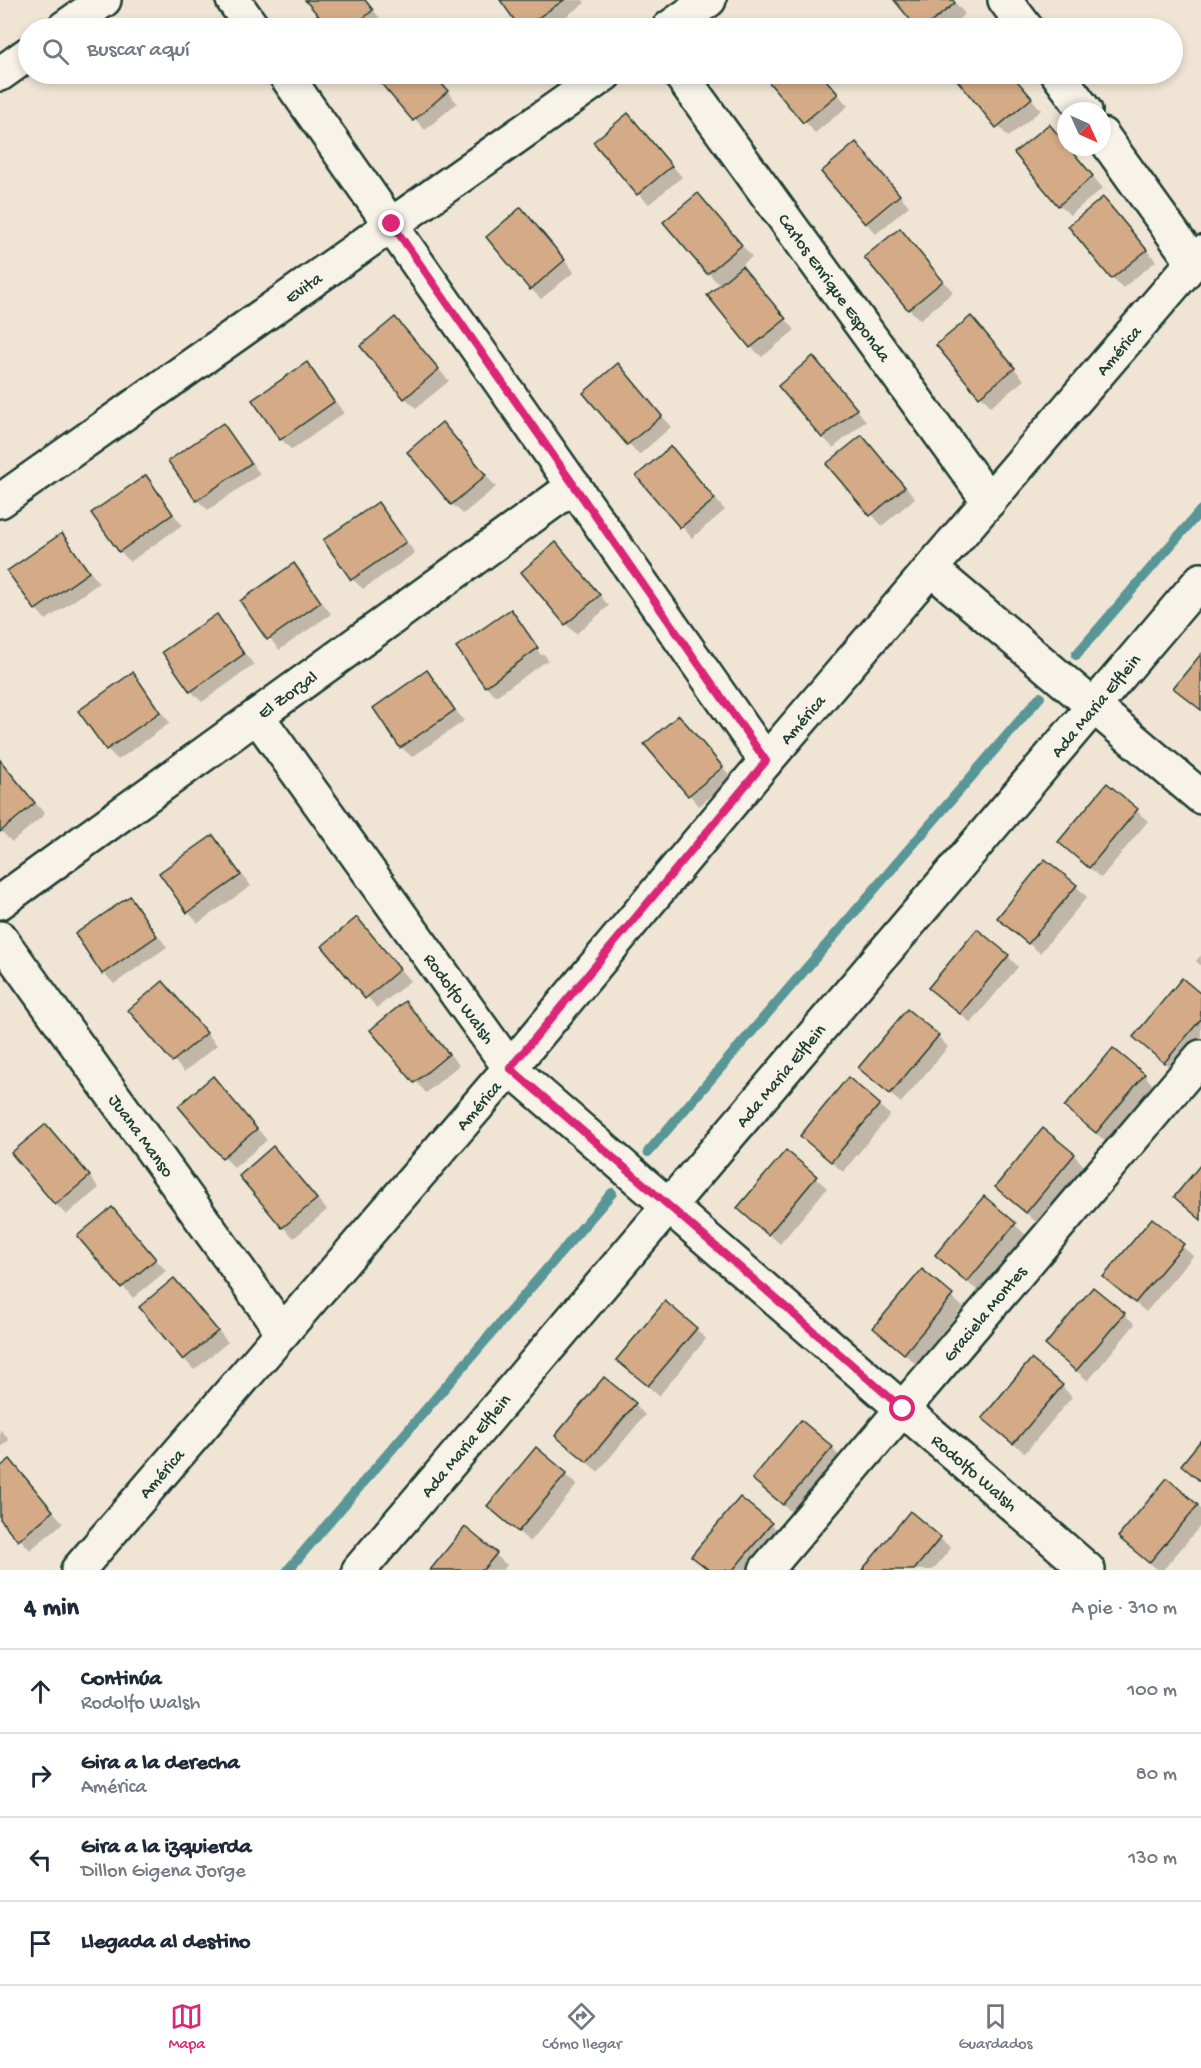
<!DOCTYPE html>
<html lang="es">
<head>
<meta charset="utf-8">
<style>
	:root { --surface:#fff; --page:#f2f2f3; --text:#1f2937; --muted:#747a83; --line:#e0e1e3; --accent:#db2777 }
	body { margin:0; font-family:"Gochi Hand",sans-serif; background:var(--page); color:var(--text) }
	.compass { position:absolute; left:1057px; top:102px; width:54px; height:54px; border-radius:50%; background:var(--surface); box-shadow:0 3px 9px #0003; rotate:135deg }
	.stop { position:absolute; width:18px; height:18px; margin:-14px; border:4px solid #db2777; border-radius:50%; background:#fff }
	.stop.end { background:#db2777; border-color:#fff; box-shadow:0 2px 6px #0008 }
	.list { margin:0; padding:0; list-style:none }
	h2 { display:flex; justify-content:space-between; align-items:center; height:78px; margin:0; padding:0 24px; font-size:26px }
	h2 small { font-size:20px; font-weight:400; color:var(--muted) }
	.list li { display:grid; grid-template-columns:39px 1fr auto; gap:18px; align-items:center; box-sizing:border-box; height:84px; padding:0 24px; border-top:2px solid var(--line) }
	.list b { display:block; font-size:22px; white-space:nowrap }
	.list p { margin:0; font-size:20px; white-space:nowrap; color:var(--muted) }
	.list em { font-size:20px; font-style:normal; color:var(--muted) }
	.icon { flex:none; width:33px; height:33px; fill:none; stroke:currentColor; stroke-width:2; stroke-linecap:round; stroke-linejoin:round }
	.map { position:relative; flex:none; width:1201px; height:1570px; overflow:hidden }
	.search { position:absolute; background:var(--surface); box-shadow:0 3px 9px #0003; left:18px; right:18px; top:18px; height:66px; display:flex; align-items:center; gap:15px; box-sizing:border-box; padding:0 21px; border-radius:33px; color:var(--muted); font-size:22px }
	.sheet { height:414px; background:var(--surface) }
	nav { display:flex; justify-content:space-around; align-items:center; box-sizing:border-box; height:84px; border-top:2px solid var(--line); background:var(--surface); font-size:16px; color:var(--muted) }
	nav a { display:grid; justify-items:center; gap:3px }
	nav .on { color:var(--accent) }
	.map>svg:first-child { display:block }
	.shadow { fill:#0003 }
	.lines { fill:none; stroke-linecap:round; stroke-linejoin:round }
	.stream { stroke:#599697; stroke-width:10 }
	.building { fill:#d4ab86; stroke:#1f3d34; stroke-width:1.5 }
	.street-casing { stroke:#1f3d34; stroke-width:38 }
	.secondary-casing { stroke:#1f3d34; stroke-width:38 }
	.street { stroke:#f7f3e8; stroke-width:33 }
	.secondary { stroke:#f7f3e8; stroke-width:33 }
	.route { stroke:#db2777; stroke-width:8 }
	.labels { text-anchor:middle; stroke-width:5; stroke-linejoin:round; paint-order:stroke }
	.street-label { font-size:18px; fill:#1f3d34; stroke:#f7f3e8 }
</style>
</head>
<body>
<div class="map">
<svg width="1201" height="1570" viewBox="0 0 1201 1570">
	<rect width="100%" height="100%" fill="#f0e5d4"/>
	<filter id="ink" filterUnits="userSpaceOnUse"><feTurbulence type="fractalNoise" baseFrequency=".0167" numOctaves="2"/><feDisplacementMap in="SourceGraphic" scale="12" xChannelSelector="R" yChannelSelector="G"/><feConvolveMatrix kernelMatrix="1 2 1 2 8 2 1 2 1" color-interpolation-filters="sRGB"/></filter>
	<g filter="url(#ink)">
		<g class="shadow">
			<path d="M307,0H365L383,22L375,28H331Z"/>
			<path d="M502,0H583L585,3L549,28H522Z"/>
			<path d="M896,0H953L965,14L947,28H919Z"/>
			<path d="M375,74H433L457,103L425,130Z"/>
			<path d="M764,74H821L848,106L815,133Z"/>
			<path d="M957,74H1011L1041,110L1008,137L955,75Z"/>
			<path d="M628,115L682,177L649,204L638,194Z"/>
			<path d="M1049,126L1103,188L1070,215L1059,205Z"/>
			<path d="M866,155L909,206L876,234L866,223Z"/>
			<path d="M698,195L752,257L740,266L795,330L762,357L751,347L720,286L665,222Z"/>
			<path d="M1103,199L1156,261L1123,288L1112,278Z"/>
			<path d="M531,220L574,272L541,299L531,289Z"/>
			<path d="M910,241L953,292L920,320L909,309Z"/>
			<path d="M971,318L1024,380L991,407L938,345Z"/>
			<path d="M395,319L449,381L416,408L405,398Z"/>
			<path d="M307,364L344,413L292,450L281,439Z"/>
			<path d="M824,369L866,421L833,448L823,437Z"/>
			<path d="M628,376L671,427L639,455L585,393Z"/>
			<path d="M442,424L496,487L463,514L452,504Z"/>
			<path d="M223,425L260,474L208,510L197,500Z"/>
			<path d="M872,447L915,498L882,526L829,464Z"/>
			<path d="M671,448L725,510L692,538L639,476Z"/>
			<path d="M145,477L182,525L130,562L120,551Z"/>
			<path d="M378,504L415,553L363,589L352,579Z"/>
			<path d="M62,534L99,583L46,620L36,609Z"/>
			<path d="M566,555L609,606L576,634L566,624Z"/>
			<path d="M294,565L331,614L279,650L242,601Z"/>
			<path d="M511,611L521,621H517L541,655L544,654L548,660L496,696L486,686Z"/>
			<path d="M216,616L254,665L202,702L191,691Z"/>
			<path d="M427,672L464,721L412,757L401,747Z"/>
			<path d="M133,674L170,723L118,760L107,749Z"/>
			<path d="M679,717L733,779L699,806L646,744Z"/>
			<path d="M0,761L45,814L12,842L0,830Z"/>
			<path d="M1107,785L1148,821L1101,878L1060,842Z"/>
			<path d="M213,837L251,886L198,923L188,912Z"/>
			<path d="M1076,886L1087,897L1040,953L1009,928Z"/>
			<path d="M129,898L167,947L114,984L104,973Z"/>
			<path d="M357,919L410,981L377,1008L324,946Z"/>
			<path d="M1201,955V966L1196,961Z"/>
			<path d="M1008,956L1018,967L971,1023L941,998Z"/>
			<path d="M163,983L217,1045L184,1072L130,1010Z"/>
			<path d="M1201,996V1042L1176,1073L1135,1037Z"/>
			<path d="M405,1003L459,1065L426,1093L372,1031Z"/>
			<path d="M938,1036L948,1047L901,1103L871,1078Z"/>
			<path d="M1144,1075L1154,1086L1107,1143L1066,1107Z"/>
			<path d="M213,1078L267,1140L234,1168L181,1106Z"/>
			<path d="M879,1105L890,1115L843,1172L802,1136Z"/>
			<path d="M56,1136L99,1188L66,1215L56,1204Z"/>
			<path d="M273,1148L327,1210L294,1238L283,1227Z"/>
			<path d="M786,1152L827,1188L780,1244L739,1208Z"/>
			<path d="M1074,1155L1084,1166L1037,1223L997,1187Z"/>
			<path d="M985,1198L1026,1235L978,1291L948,1266Z"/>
			<path d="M112,1209L166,1271L133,1298L79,1236Z"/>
			<path d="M1152,1220L1193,1256L1146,1312L1116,1287Z"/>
			<path d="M922,1271L963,1307L916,1364L885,1338Z"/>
			<path d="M174,1280L228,1342L194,1370L184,1359Z"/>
			<path d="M1124,1314L1135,1324L1088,1381L1047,1345Z"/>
			<path d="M696,1329L706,1339L659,1396L618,1360Z"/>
			<path d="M1062,1386L1072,1397L1025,1453L994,1428Z"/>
			<path d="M635,1404L645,1415L598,1472L557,1436Z"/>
			<path d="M0,1429L9,1440L0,1448Z"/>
			<path d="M832,1448L842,1459L795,1515L765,1490Z"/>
			<path d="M536,1449L577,1485L530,1542L489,1506Z"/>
			<path d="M0,1469L20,1472L63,1523L30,1550L0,1517Z"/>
			<path d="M1167,1480L1201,1509V1525L1163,1570H1158L1131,1547Z"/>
			<path d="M910,1513L951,1548L933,1570H864Z"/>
			<path d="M771,1524L781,1535L752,1570H709L704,1566Z"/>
			<path d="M466,1529L507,1565L503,1570H432Z"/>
		</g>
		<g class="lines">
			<g class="stream">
				<path d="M1076,655L1201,510"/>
				<path d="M648,1152L1040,697"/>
				<path d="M288,1570L612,1193"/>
			</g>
		</g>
		<g class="building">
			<path d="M305,0H365L373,10L352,28H329Z"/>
			<path d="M500,0H564L523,28H520Z"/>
			<path d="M894,0H953L955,3L924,28H917Z"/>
			<path d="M373,74H433L448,91L413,121Z"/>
			<path d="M762,74H821L838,94L803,123Z"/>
			<path d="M955,74H1011L1032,98L996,128L953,75Z"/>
			<path d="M628,113L672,166L637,195L593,142Z"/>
			<path d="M1049,124L1093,176L1058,206L1014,153Z"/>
			<path d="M856,142L900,195L865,224L821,172Z"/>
			<path d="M698,193L742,245L707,274L663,222Z"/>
			<path d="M1103,197L1147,250L1111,279L1068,226Z"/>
			<path d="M521,207L565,260L530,290L486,237Z"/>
			<path d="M900,228L943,281L908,310L864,257Z"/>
			<path d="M742,266L786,319L750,348L707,295Z"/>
			<path d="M971,316L1015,368L979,397L936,345Z"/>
			<path d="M395,317L439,369L404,399L360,346Z"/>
			<path d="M813,356L857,409L822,438L778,386Z"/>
			<path d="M307,362L334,402L280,440L252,400Z"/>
			<path d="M618,363L662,416L627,445L583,393Z"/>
			<path d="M442,422L486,475L451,505L407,452Z"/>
			<path d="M223,423L251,463L196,501L168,461Z"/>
			<path d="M862,435L905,487L870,516L826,464Z"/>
			<path d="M671,446L715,499L680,528L636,476Z"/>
			<path d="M146,475L173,514L119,552L91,513Z"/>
			<path d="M378,502L406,542L351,580L323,540Z"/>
			<path d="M62,533L89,572L35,610L7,571Z"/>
			<path d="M556,542L600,595L565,625L521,572Z"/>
			<path d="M294,563L321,602L267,640L240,601Z"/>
			<path d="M511,609L538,648L485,687L456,647Z"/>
			<path d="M217,614L244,654L190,692L162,652Z"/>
			<path d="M1201,654V710L1173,688Z"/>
			<path d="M427,670L455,710L400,748L373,708Z"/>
			<path d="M133,672L160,712L106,750L78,711Z"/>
			<path d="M679,715L723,767L688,796L644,744Z"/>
			<path d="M0,760L35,803L0,832Z"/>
			<path d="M1107,783L1138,809L1089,868L1058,842Z"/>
			<path d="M213,835L241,875L187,913L159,873Z"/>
			<path d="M1045,859L1077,885L1028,944L997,918Z"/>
			<path d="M130,896L157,936L102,974L75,934Z"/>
			<path d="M357,917L400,969L365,999L322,946Z"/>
			<path d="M977,929L1009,955L960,1014L928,988Z"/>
			<path d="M1182,978L1201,994V1019L1164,1063L1133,1037Z"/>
			<path d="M163,981L207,1033L172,1062L128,1010Z"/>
			<path d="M405,1001L449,1054L414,1083L370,1030Z"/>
			<path d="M907,1009L939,1035L890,1094L858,1068Z"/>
			<path d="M1113,1048L1145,1074L1096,1133L1064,1107Z"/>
			<path d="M213,1076L257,1129L222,1158L178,1106Z"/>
			<path d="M848,1077L880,1104L831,1162L800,1136Z"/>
			<path d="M46,1124L90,1176L55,1205L11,1153Z"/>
			<path d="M1043,1128L1075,1154L1026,1213L995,1187Z"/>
			<path d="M273,1146L317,1199L282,1228L239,1176Z"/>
			<path d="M786,1150L817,1176L768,1235L737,1208Z"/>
			<path d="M1201,1164V1220L1174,1197Z"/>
			<path d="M984,1196L1016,1223L967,1282L935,1255Z"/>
			<path d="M112,1207L156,1259L121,1288L77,1236Z"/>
			<path d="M1152,1218L1184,1244L1135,1303L1103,1277Z"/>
			<path d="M922,1269L953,1295L904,1354L873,1328Z"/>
			<path d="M174,1278L218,1331L183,1360L139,1307Z"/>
			<path d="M1093,1287L1125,1313L1076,1371L1045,1345Z"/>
			<path d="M665,1301L697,1328L648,1386L616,1360Z"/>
			<path d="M1031,1359L1063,1385L1013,1444L982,1418Z"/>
			<path d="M604,1377L636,1403L587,1462L555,1436Z"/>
			<path d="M801,1420L833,1447L783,1505L752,1479Z"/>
			<path d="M1201,1440V1482L1181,1465Z"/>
			<path d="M536,1447L567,1473L518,1532L487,1506Z"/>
			<path d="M10,1459L53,1511L18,1541L0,1519V1467Z"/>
			<path d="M1167,1478L1198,1505L1149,1563L1118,1537Z"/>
			<path d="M740,1497L772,1523L733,1570H709L691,1556Z"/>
			<path d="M910,1511L941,1537L914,1570H862Z"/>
			<path d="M465,1527L497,1553L483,1570H430Z"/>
		</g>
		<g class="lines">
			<defs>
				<g id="street">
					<path d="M233,0L253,28"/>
					<path d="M1005,0L1026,28"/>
					<path d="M64,28L104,0"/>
					<path d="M0,74L28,54"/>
					<path d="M285,74L766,761"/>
					<path d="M680,74L989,501"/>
					<path d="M1058,74L1085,111"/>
					<path d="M1102,135L1193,262"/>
					<path d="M931,569L1201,797"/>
					<path d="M257,716L510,1068L1088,1570"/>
					<path d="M0,902L574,486"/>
					<path d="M0,938L283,1332"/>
					<path d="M78,1570L510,1068L766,761L1201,253"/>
					<path d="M359,1570L1201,580"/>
					<path d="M766,1570L1201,1057"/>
				</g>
				<g id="secondary">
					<path d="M669,28L709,0"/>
					<path d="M0,501L605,74"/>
				</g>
			</defs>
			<use href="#street" class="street-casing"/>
			<use href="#secondary" class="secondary-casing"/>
			<use href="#street" class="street"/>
			<use href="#secondary" class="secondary"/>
		</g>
	</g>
	<g class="lines" filter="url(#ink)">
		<path class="route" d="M392,224L766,761L510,1068L903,1409"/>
	</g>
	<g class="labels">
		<g class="street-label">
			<text transform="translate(303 287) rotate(-35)" y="6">Evita</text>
			<text transform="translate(835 287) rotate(54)" y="6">Carlos Enrique Esponda</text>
			<text transform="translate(1118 350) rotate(-50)" y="6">América</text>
			<text transform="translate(287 694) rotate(-36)" y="6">El Zorzal</text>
			<text transform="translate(1095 705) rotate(-50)" y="6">Ada Maria Elflein</text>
			<text transform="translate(802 719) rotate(-49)" y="6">América</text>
			<text transform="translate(460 998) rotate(54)" y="6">Rodolfo Walsh</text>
			<text transform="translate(780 1075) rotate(-50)" y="6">Ada Maria Elflein</text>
			<text transform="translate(478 1105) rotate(-49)" y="6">América</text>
			<text transform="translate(142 1135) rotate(54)" y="6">Juana Manso</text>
			<text transform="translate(984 1313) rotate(-50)" y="6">Graciela Montes</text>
			<text transform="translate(465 1445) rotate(-50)" y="6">Ada Maria Elflein</text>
			<text transform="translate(975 1472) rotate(41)" y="6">Rodolfo Walsh</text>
			<text transform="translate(161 1473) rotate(-49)" y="6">América</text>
		</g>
	</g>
</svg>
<svg class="compass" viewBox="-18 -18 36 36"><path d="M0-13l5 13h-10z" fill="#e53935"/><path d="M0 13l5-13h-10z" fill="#747a83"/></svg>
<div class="stop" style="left:903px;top:1409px"></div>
<div class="stop end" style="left:392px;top:224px"></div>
<div class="search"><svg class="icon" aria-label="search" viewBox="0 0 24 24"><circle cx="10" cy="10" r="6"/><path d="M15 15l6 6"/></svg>Buscar aquí</div>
</div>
<section class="sheet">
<h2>4 min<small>A pie · 310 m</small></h2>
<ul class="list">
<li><svg class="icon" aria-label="ahead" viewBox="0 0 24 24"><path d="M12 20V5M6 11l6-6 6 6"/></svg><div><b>Continúa</b><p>Rodolfo Walsh</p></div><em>100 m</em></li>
<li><svg class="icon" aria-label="right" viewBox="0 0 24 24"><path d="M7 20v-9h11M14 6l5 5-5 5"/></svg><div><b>Gira a la derecha</b><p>América</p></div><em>80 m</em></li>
<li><svg class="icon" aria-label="left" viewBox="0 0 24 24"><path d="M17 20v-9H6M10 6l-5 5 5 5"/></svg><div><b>Gira a la izquierda</b><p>Dillon Gigena Jorge</p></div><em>130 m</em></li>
<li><svg class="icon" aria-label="arrive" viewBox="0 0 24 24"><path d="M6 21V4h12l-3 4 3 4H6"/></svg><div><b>Llegada al destino</b></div></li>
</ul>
</section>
<nav>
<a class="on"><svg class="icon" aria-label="map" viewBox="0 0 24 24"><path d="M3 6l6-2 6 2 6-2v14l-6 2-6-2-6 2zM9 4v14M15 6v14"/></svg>Mapa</a>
<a><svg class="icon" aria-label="directions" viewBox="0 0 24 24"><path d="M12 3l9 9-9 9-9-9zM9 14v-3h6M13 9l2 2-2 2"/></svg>Cómo llegar</a>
<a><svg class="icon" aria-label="saved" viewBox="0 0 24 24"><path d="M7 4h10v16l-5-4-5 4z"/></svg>Guardados</a>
</nav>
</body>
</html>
